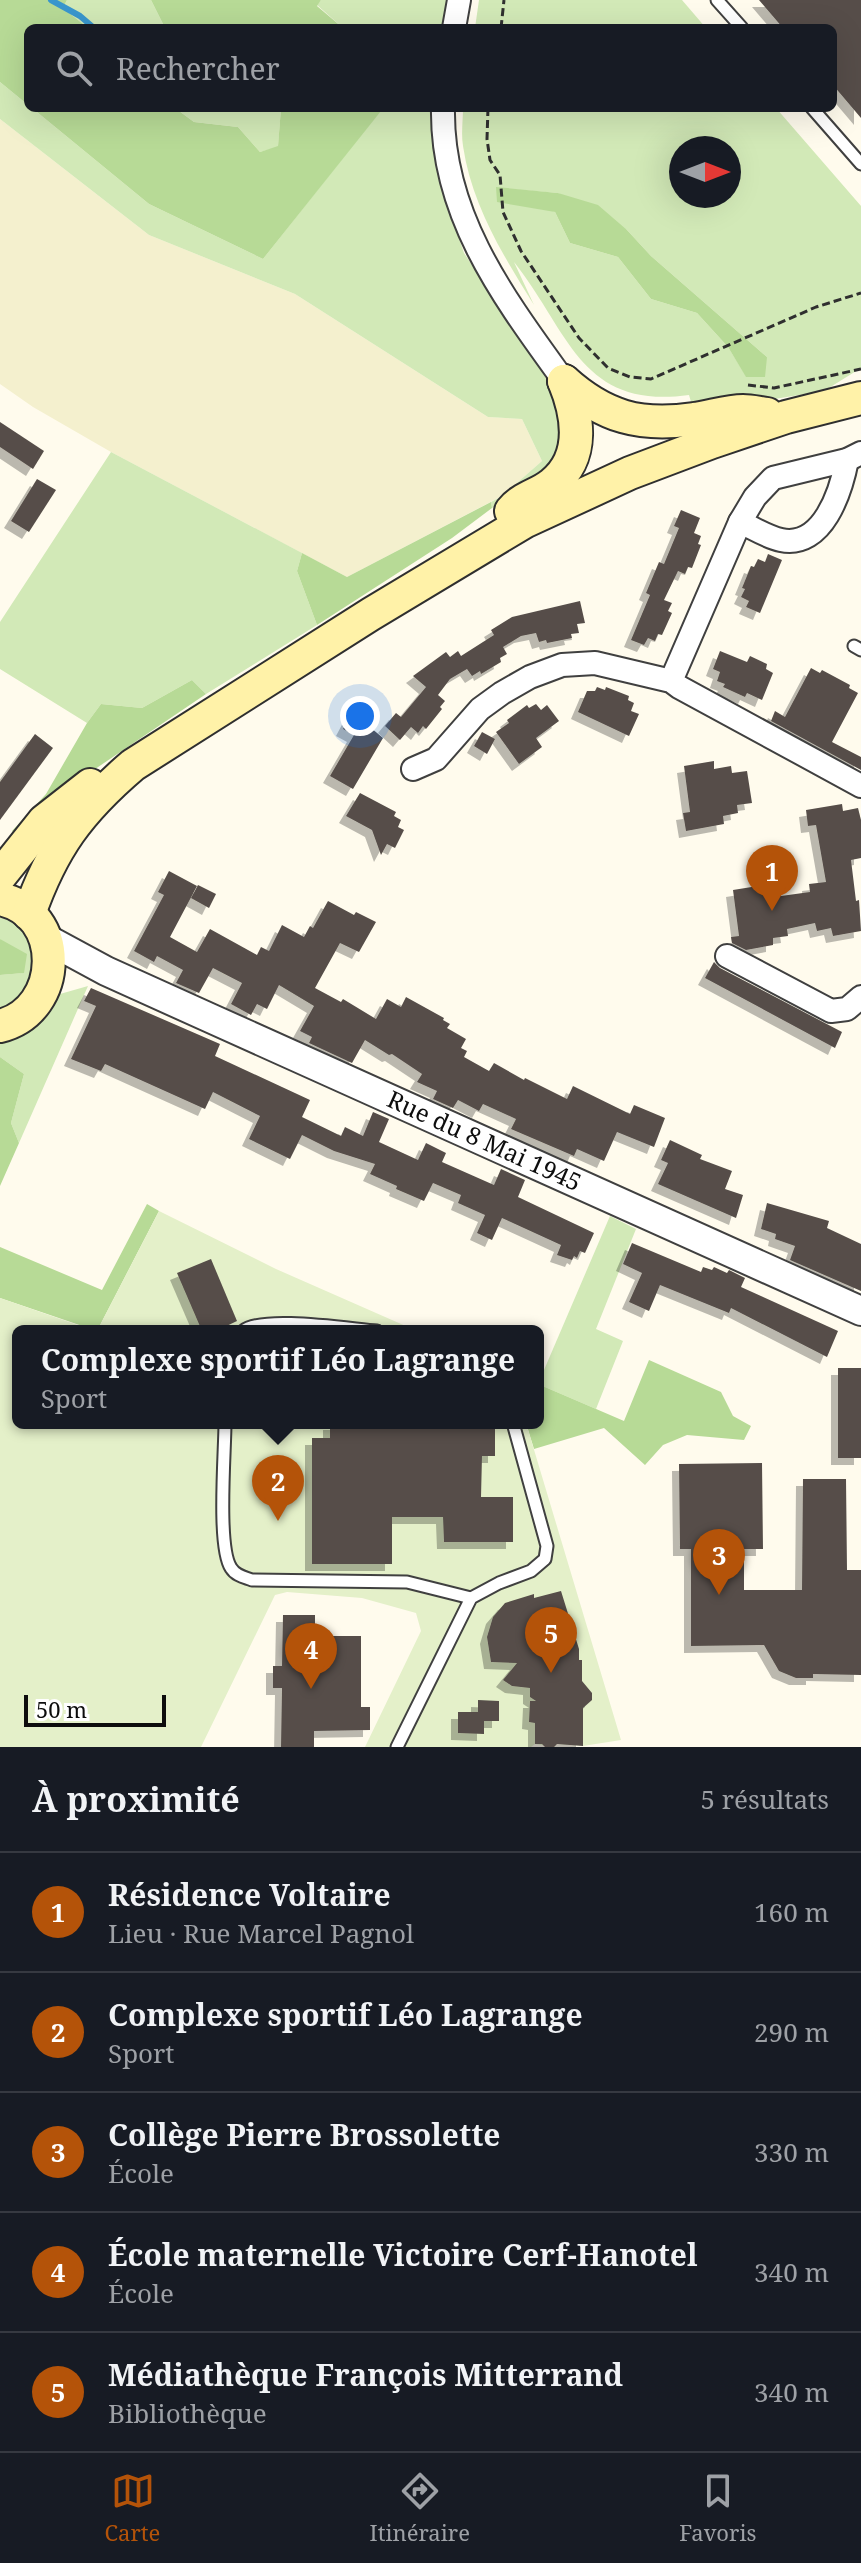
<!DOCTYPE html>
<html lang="fr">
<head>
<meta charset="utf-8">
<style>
	:root { --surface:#171b24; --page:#242831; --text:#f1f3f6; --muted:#9ea1a6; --line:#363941; --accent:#b45309 }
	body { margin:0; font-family:"Noto Serif",serif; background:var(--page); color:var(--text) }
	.compass { position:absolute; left:669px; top:136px; width:72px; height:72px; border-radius:50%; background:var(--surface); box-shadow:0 8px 32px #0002; rotate:90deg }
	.scale { position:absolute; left:24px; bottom:20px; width:142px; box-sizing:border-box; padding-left:8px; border:4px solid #0d0d0d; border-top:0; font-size:22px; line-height:28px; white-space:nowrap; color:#0d0d0d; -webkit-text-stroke:6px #fff; paint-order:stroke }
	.you { position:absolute; left:360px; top:716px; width:28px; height:28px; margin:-20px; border:6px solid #fff; border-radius:50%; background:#1a73e8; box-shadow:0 0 0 12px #1a73e833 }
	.badge { display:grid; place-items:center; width:52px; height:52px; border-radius:50%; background:var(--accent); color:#fff; font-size:26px; font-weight:700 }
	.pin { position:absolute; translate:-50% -66px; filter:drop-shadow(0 2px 4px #0008) }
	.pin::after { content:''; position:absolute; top:42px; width:28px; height:24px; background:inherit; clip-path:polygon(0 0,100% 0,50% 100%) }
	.popup { position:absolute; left:12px; top:1325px; width:532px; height:104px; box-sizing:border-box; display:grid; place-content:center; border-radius:12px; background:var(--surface); filter:drop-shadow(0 2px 6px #0005); font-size:26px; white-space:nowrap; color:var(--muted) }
	.popup b { font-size:30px; color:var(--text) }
	.popup::after { content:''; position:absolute; left:50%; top:100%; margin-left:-16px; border:16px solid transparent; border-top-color:var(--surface) }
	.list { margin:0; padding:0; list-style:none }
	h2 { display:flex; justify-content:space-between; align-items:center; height:104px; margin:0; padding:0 32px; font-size:34px }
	h2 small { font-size:26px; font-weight:400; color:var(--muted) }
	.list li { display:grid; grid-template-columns:52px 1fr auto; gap:24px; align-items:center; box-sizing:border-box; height:120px; padding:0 32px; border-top:2px solid var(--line) }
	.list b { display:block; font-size:30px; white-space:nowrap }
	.list p { margin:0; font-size:26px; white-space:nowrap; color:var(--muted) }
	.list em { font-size:26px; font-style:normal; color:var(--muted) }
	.icon { flex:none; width:44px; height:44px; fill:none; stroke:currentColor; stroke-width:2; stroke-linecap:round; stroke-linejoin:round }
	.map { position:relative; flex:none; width:861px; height:1747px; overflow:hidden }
	.search { position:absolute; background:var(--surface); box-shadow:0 8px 32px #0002; left:24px; right:24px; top:24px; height:88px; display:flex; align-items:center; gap:20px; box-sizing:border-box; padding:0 28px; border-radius:12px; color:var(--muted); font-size:30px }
	.sheet { height:704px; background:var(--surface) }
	nav { display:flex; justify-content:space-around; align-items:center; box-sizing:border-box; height:112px; border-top:2px solid var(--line); background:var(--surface); font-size:22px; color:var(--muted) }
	nav a { display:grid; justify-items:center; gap:4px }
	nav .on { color:var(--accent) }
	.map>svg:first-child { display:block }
	.farmland { fill:#f4f0ce }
	.green { fill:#d2e9b7; fill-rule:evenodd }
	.forest { fill:#b7da96 }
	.pitch { fill:#e4f0c9 }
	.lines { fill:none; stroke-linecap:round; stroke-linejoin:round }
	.stream { stroke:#3996cd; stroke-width:6 }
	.building { fill:#564e49; filter:url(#shadow) }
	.service-casing { stroke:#404040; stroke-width:15 }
	.minor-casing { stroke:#404040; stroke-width:26 }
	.tertiary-casing { stroke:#404040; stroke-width:32 }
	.secondary-casing { stroke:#2f2f2f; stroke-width:36 }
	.path { stroke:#2f2f2f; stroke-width:3; stroke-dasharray:8 4; stroke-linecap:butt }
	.service { stroke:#fff; stroke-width:11 }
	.minor { stroke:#fff; stroke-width:22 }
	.tertiary { stroke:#fff; stroke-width:28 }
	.secondary { stroke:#fff2a8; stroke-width:32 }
	.labels { text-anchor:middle; stroke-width:8; stroke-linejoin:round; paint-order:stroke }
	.street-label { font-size:24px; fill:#0d0d0d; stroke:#fff }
</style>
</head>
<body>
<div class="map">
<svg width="861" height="1747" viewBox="0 0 861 1747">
	<defs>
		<filter id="shadow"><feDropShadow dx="-7" dy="7" stdDeviation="0" flood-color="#0004"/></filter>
	</defs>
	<rect width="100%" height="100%" fill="#fffbed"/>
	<path class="farmland" d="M0,119L149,235L295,294L488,417L522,419L542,461L502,496L347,577L111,452L33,407L0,384Z"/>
	<g class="green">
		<path d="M67,0H151L165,28H88L63,8Z"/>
		<path d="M321,0H448L445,28H343L317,5Z"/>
		<path d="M479,0H682L706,28H475Z"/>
		<path d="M0,82L28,105V108H32L149,204L263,259L380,111V108H434L432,119L441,185L464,253L562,400L564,459L520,494L492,508L491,502L502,496L542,461L522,419L488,417L295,294L149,235L0,119Z"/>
		<path d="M175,108H281L278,147L260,152L238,127L194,122Z"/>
		<path d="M463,108H776L861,206V368L824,391L694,412L689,395C580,410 569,331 514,262L534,305C503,255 472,206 463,146C461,134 463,120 463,108ZM681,148H729V196H681ZM496,188L558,193L627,230L651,256L767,357L746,376L728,347L697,313L651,299L618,257L570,243L555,212Z"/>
		<path d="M111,452L302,553L297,571L317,625L206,694L192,680L142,708L101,704L87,723L0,669V622Z"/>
		<path d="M0,910C9,917 23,925 29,935C43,962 29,1000 0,1010V975L23,973L0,939Z"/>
		<path d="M88,986L19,1143L11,1123L24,1074L0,1057V1041L60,994Z"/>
		<path d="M610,1216L636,1229L596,1329L623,1341L596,1409L538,1384Z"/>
	</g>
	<g class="forest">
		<path d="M0,0H67L63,8L88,28H28V105L0,82Z"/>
		<path d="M151,0H321L317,6L343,28H165Z"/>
		<path d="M32,108H175L194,122L238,127L260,152L278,146L281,108H380L381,111L263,259L149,204Z"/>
		<path d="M496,187L558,193L598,205L627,230L651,256L767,357L765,377H746L728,347L697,313L651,299L618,257L570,243L555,212L497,202Z"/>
		<path d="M491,502L492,508L452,538L317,625L297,571L302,553L347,577Z"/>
		<path d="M192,680L206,694L70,786L18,837L12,831L46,794L87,723L101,704L142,708Z"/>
		<path d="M0,939L27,954L24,973L0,975Z"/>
		<path d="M0,1057L24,1074L11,1123L19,1143L0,1186Z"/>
		<path d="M147,1204L159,1211L97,1331L0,1298V1247L102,1290Z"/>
		<path d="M649,1360L721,1392L733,1416L751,1426L744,1440L687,1435L663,1445L645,1465L604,1428L534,1449L526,1423H538V1384L624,1421Z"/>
	</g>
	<g class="pitch">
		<path d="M159,1211L276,1269L417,1331H97Z"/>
		<path d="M0,1298L95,1331H18V1423H526L621,1740L583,1746L557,1744L554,1747L535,1744L531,1747H365L421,1631L416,1613L362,1598L287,1592L275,1595L201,1747H0Z"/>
	</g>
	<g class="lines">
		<path class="stream" d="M51,0L80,16L94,28"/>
	</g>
	<g class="building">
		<path d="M759,0H861V118L833,85V28H783Z"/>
		<path d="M0,422L44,451L33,469L0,447Z"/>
		<path d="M37,479L56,490L29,532L11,521Z"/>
		<path d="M681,510L700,518L694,533L701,536L698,544L701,545L692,568L688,567L685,574L678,571L664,600L672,603L668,611L672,613L662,635L658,634L655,641L648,638L644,645L631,640L650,595L646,593L659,562L664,564L679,528L674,526Z"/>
		<path d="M768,554L782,560L760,613L746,607L749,601L741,597L745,589L742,588L751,566L754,567L758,559L765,562Z"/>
		<path d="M580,601L585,623L577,624L579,633L571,634L572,638L547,643L546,640L539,642L536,633L521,636L503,647L507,654L500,658L501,662L481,674L480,671L472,676L467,669L450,679L438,695L445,701L440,707L442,709L426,729L423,726L418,733L411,727L400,740L385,726L396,713L401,717L426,687L413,676L446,652L450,657L458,651L461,656L494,635L491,630L512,617Z"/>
		<path d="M720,651L747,662L750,656L767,664L766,669L773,673L762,700L747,693L745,697L723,687L725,684L717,681L720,672L713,669Z"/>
		<path d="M811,668L820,673L822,670L850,685L849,688L858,693L832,742L861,757V770L771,721L775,711L785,717Z"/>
		<path d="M597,687L605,690L606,687L629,696L628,700L634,703L631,711L639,714L629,736L578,712L587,691H595Z"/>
		<path d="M536,704L541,710L547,705L559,721L536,738L542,747L519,764L496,732L509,723L507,720L527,705L529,708Z"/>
		<path d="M352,712L383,738L353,789L330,776L354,735L343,729Z"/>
		<path d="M482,732L495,739L487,754L474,746Z"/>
		<path d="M35,734L53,748L0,820V782Z"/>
		<path d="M714,761V769L731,766L732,773L747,771L752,803L737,805L738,813L723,816L724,824L686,831L683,813L690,812L684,766Z"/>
		<path d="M360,793L396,812L394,816L401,820L398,827L404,830L395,848L387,844L381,855L372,830L346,816Z"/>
		<path d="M842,804L843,811L858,808L861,820V858L851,860L856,901L859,900L861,931L833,936L831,928L817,931L815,923L787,929L788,936L773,938V945L746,950L732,943L731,937L739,936L733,890L764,885L765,892L780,889L781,896L810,892L809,884L826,882L816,825L808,826L806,810Z"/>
		<path d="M169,871L197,886L170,937L197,952L210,929L257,955L261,947L269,951L282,925L304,937L310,926L313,928L328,901L354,915L356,912L376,922L359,952L340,943L315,988L341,1002L343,999L376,1019L387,999L401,1007L406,997L444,1018L443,1020L450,1024L447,1028L466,1039L461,1048L467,1051L464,1057L489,1071L494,1063L524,1080L525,1078L567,1099L573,1086L630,1114L634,1105L665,1118L654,1147L617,1132L604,1161L577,1149L574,1156L511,1129L516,1119L483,1104L479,1111L458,1100L453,1108L433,1099L437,1091L417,1082L422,1074L392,1054L389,1055L365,1040L352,1063L309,1043L312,1037L300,1031L314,1006L279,985L267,1009L257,1004L251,1015L231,1004L242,983L213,968L199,993L176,983L183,970L157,956L154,962L134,951L164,895L158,892Z"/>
		<path d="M198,885L216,894L209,908L191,898Z"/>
		<path d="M714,962L720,968L842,1032L835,1048L705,978Z"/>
		<path d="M91,988L220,1044L215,1056L310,1100L302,1117L341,1136L345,1127L363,1136L373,1112L389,1119L379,1142L418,1160L426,1143L446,1153L442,1162L494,1185L501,1169L525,1180L518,1197L594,1233L585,1253L580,1251L577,1258L574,1256L572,1260L557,1255L561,1245L502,1218L492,1240L477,1233L485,1215L458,1203L461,1195L433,1183L424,1201L396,1189L397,1186L370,1174L375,1164L334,1151L302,1135L290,1159L249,1139L260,1116L213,1092L205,1109L105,1064L101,1071L71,1059L96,1006L84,1001Z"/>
		<path d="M670,1140L702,1155L700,1159L732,1171L725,1189L743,1195L736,1218L658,1184L668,1163L661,1160Z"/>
		<path d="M767,1203L829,1221L827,1228L861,1244V1291L790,1260L795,1246L775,1239L776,1234L761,1229Z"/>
		<path d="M632,1243L701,1272L703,1267L712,1270L714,1267L727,1273L729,1270L745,1278L741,1287L838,1331L827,1357L731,1308L729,1313L660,1285L649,1311L629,1302L642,1273L623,1264Z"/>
		<path d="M211,1259L237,1321L216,1331H202L177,1273Z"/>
		<rect x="838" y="1368" width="23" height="90"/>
		<path d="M330,1423H495V1456H482L481,1497H513V1542H444L443,1517H392V1564H312V1438H330Z"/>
		<path d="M762,1463L763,1549H744V1590H802L803,1479H846L847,1570H861V1675L813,1674V1678H796L779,1671L764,1645L691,1646V1549H680L679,1464Z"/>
		<path d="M561,1591L579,1649V1660H582V1681L592,1693V1700L583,1708V1746L557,1744L554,1747H545L542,1744H535V1723L529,1722L530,1701H536L530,1697V1688L512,1686L503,1680L517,1663L491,1662L487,1637L493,1617L505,1603L534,1594V1598Z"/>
		<path d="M283,1615H315V1636H361V1707H370V1730L314,1731V1747H281L282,1688H273V1666H282Z"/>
		<path d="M478,1700L499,1701V1721H484V1734L458,1733V1712H478Z"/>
	</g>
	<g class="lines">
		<defs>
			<g id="service">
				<path d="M717,0L742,28"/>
				<path d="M812,108L861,164"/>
				<path d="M854,646L861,650"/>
				<path d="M243,1331C261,1315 350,1329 377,1331"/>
				<path d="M225,1423C225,1452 217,1547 231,1568C236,1576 244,1577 252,1580L407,1582L471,1598"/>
				<path d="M397,1747L471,1598L499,1583L531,1571L545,1559L547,1546L513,1423"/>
			</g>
			<g id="minor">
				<path d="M454,28L459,0"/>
				<path d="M443,108C441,215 504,298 564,381"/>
				<path d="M740,522C753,528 767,537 781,540C823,549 841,491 847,460"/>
				<path d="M671,681L740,522L755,497L773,478L847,460L861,453"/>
				<path d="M413,769L436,759L480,709L502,693L530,677L562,665L595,663L671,681L679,687L861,786"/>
				<path d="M727,956L831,1011L847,1009L861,997"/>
			</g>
			<g id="tertiary">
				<path id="s1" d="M45,938L106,971L210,1018L861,1311"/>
			</g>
			<g id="secondary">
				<path d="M564,381C604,417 640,427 694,419C710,417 727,411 743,411C751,411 759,413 767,414"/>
				<path d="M511,511C522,497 539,495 552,484C586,457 578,415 564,381"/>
				<path d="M0,876L44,821L90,785"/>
				<path d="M0,899C66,912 64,1010 0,1026"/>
				<path d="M29,914C52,848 79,811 133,765L371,614L524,522L630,473L712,442L786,417L861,398"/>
			</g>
		</defs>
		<use href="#service" class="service-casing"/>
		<use href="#minor" class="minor-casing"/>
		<use href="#tertiary" class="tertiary-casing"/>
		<use href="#secondary" class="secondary-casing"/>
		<g class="path">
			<path d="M501,28L504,0"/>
			<path d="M488,108L487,139L490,160L500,175L503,212L521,251L579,338L608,368L630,377L651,379L816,307L861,293"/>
			<path d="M748,385L774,388L861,369"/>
		</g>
		<use href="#service" class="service"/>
		<use href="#minor" class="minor"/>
		<use href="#tertiary" class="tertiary"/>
		<use href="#secondary" class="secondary"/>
	</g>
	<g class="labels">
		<g class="street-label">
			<text dy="8" stroke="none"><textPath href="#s1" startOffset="484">Rue du 8 Mai 1945</textPath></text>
		</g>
	</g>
</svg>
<svg class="compass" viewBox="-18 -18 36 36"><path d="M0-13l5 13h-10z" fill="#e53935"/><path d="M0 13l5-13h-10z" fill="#9ea1a6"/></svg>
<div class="scale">50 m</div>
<div class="you"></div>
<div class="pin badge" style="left:772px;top:911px">1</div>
<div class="pin badge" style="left:278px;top:1521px">2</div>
<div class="popup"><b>Complexe sportif Léo Lagrange</b>Sport</div>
<div class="pin badge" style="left:719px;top:1595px">3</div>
<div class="pin badge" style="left:311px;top:1689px">4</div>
<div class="pin badge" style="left:551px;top:1673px">5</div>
<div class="search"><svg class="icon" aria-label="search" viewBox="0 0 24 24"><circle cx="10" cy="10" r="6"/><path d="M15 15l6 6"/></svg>Rechercher</div>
</div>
<section class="sheet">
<h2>À proximité<small>5 résultats</small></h2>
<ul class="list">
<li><span class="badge">1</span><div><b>Résidence Voltaire</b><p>Lieu · Rue Marcel Pagnol</p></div><em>160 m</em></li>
<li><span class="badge">2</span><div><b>Complexe sportif Léo Lagrange</b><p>Sport</p></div><em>290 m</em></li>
<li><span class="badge">3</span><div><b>Collège Pierre Brossolette</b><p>École</p></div><em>330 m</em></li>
<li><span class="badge">4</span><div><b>École maternelle Victoire Cerf-Hanotel</b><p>École</p></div><em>340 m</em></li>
<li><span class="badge">5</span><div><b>Médiathèque François Mitterrand</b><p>Bibliothèque</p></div><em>340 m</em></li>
</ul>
</section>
<nav>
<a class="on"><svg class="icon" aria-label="map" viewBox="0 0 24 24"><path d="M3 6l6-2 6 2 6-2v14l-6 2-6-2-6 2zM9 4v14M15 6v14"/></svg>Carte</a>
<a><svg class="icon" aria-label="directions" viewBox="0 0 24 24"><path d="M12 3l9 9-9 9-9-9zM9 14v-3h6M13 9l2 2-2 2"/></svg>Itinéraire</a>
<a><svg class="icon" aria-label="saved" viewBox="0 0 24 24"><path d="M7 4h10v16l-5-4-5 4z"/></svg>Favoris</a>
</nav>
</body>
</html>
